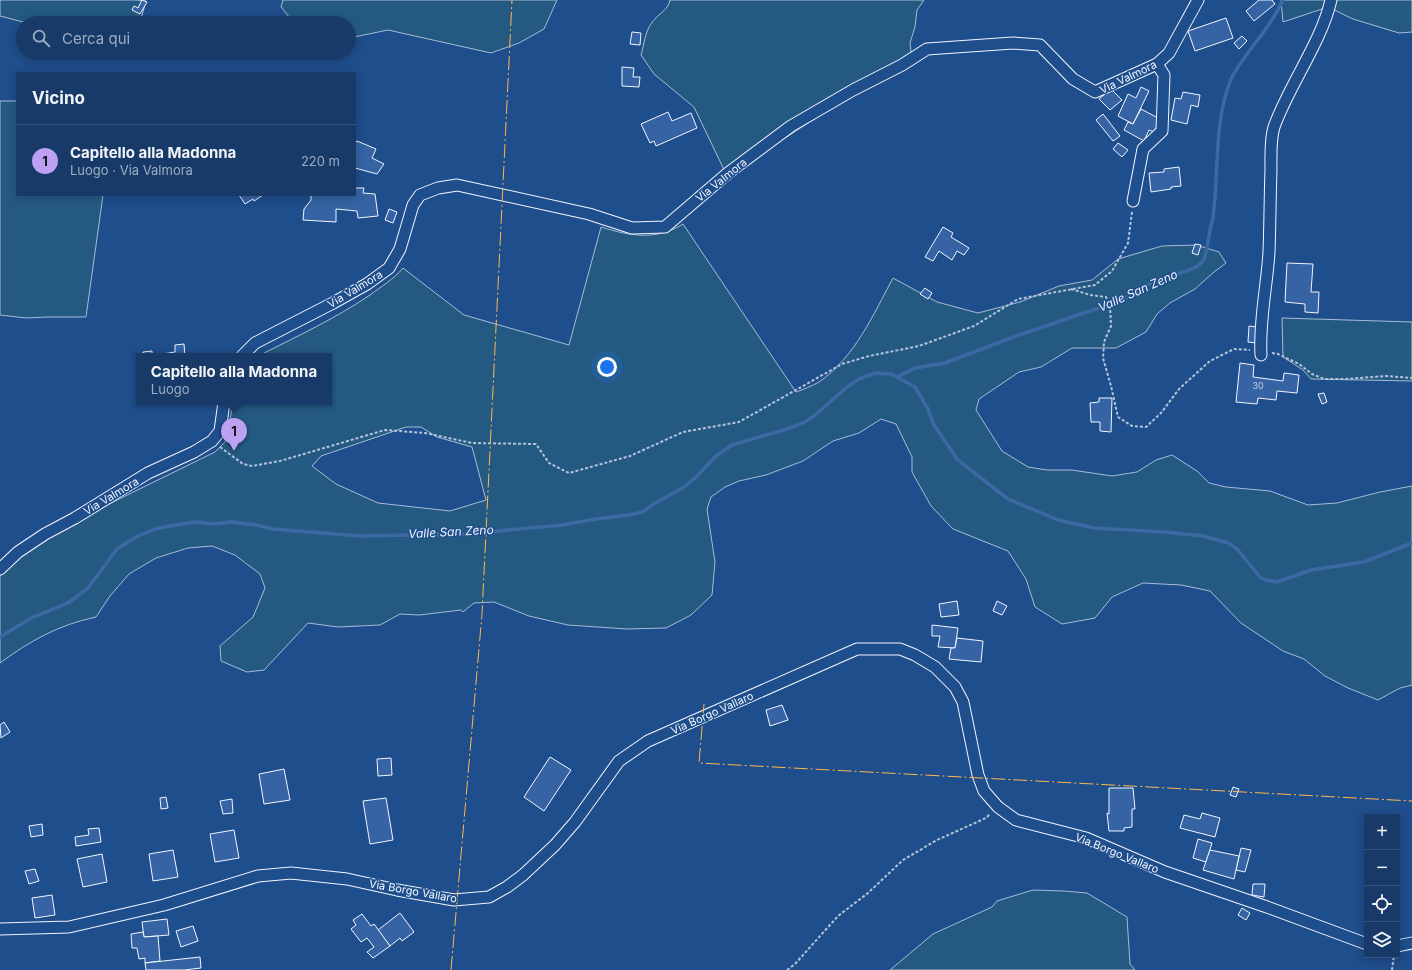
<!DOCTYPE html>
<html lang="it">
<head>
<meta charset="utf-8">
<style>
	:root { --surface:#173a69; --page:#244571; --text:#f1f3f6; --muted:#9eadc0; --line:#36547d; --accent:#bca0f2 }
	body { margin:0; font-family:Inter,sans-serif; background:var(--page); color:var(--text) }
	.controls { position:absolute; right:12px; bottom:12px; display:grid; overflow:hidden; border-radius:0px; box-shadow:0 2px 10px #0003 }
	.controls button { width:36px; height:36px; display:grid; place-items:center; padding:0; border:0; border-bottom:1px solid var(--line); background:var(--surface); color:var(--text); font:20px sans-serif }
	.you { position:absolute; left:607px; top:367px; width:14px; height:14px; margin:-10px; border:3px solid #fff; border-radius:50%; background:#1a73e8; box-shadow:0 0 0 6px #1a73e833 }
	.badge { display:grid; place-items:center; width:26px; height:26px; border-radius:50%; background:var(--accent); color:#111; font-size:13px; font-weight:700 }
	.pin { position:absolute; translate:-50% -33px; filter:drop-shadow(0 1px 2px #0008) }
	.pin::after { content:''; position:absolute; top:21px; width:14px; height:12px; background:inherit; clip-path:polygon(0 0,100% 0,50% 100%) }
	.popup { position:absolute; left:136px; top:353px; width:196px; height:52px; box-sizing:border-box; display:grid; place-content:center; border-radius:0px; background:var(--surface); filter:drop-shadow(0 1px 3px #0005); font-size:13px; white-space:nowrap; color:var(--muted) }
	.popup b { font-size:15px; color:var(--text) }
	.popup::after { content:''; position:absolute; left:50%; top:100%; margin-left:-8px; border:8px solid transparent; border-top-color:var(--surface) }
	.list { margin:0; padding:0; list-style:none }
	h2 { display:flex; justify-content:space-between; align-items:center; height:52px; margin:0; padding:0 16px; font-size:17px }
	h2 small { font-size:13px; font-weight:400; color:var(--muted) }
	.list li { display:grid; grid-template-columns:26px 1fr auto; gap:12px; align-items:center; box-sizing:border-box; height:72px; padding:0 16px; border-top:1px solid var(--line) }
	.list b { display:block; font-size:15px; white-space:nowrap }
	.list p { margin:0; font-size:13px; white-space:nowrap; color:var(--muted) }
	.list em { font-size:13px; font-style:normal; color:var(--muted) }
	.icon { flex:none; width:22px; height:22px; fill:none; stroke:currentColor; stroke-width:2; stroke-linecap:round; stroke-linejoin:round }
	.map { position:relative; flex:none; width:1412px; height:970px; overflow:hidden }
	.search { position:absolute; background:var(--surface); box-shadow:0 2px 10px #0003; left:16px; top:16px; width:340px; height:44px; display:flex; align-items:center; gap:10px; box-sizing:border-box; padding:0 14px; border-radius:22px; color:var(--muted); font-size:15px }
	.panel { position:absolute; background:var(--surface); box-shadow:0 2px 10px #0003; left:16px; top:72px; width:340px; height:124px; border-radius:0px }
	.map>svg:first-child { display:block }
	.green { fill:#245a82; stroke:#a8bbd7; fill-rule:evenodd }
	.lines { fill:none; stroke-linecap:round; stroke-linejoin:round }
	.stream { stroke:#3b69a3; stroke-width:3.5 }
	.building { fill:#3563a3; stroke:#f2f6ff }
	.minor-casing { stroke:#f2f6ff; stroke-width:13 }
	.path { stroke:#b3c4dc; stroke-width:2; stroke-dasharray:3 2; stroke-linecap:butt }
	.minor { stroke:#1f4e8c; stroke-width:11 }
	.power { stroke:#ffb74d; stroke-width:1; stroke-dasharray:14 3 2 3; stroke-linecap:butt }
	.labels { text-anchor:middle; stroke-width:3; stroke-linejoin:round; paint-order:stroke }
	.number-label { font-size:9px; fill:#c3d1e8 }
	.street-label { font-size:11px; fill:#f2f6ff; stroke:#1f4e8c }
	.water-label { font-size:12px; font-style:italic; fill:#f2f6ff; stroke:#1f4e8c }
</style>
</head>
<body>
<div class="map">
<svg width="1412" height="970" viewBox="0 0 1412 970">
	<rect width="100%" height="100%" fill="#1f4e8c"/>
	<g class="green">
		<path d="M0,0H136L146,1L140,23H27L0,16Z"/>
		<path d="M283,0H557L544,29L519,43L491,53L388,30L349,38V23H294L281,7Z"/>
		<path d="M670,0H924L917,10L915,27L910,43L912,60L831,108L727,176L694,107L654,74L641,55C644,45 645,32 651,24C657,14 668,11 670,0Z"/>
		<path d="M1281,0H1412V32L1399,33L1353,19L1328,7L1283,22Z"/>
		<path d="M0,101H17V195H103L86,317H48L26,318L0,315Z"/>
		<path d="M683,224L796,392C804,389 812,386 819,382C855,357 873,315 893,278L937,302L978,313L1020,302L1059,286L1092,280L1118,259L1162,246L1196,245L1219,252L1226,263L1214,272L1195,289L1170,303L1157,314L1146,332L1116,348H1072L1041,367L1019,372L979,399L976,410L1002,451L1028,467L1047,470H1072L1112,476L1137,472L1156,460L1172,455L1197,471L1209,483L1226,487L1270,491L1308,505L1337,503L1380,492L1412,486V685L1400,688L1378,700L1348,688L1325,676L1304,659L1283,651L1241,623L1210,591L1181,585L1143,583L1112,597L1095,618L1062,624L1035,607L1026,579L1008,551L953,529L931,506L912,472V457L896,424L881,419L859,433L833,441L803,461L766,475L739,481L725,487L711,497L707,509L715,562L712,595L691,615L666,628L627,629L568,625L529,616L494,602L474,603L463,612L461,610L419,615L400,614L380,625L338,627L308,623L264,670L247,672L221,661L220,646L253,617L265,588L260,574L235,555L212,546L188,548L156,558L129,574L110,596L96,617C58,625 30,641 0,663V576L27,549L50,535L115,501L215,452L225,442L228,432L233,402H329V356H259L260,355C298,336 336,318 370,295C382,286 394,279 403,268L464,315L569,345L601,227C630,236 656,241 683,224ZM406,427H421L437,437L472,447L486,500L450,511L378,503L336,484L312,466L321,456Z"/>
		<path d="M1282,318L1412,322V381L1311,379L1303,370L1283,357Z"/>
		<path d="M1033,890L1064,891L1087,893L1127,917L1130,964L1135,970H890L933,934L992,907L997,901Z"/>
	</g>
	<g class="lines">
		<g class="stream">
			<path d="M897,377L915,368L945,363L1016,336L1125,299C1138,290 1148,283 1163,278C1176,273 1194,272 1203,261C1207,256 1209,228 1213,219C1214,205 1216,192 1216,179C1218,146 1218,111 1231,79C1237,67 1245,57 1253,46C1265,31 1275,17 1283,0"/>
			<path d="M0,637L31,618L68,603L88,588L117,549L136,537L155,529L170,526L195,522L214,524L232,522L256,525L273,529L359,536L466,534L562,525L596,519L629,515L642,512L654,504L684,487L696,477L716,456L732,445L787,429L803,423L814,416L847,387L859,379L875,373L891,374L915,387L928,409L934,425L957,459L973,472L1008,499L1058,520L1094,528L1165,532L1203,536L1228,543L1237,549L1260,577L1266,580L1277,582L1311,570L1364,562L1412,543"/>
		</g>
	</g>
	<g class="building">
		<path d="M142,0L147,2L140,14L132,10L134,6L138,8Z"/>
		<path d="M1259,0H1272L1275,4L1254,21L1246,11Z"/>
		<path d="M1226,18L1233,38L1195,51L1188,31Z"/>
		<path d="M632,32L641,33L640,45L630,44Z"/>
		<path d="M1242,36L1247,41L1239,49L1234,43Z"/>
		<path d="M622,67L634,68L633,77H640L639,87L622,86Z"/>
		<path d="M1141,87L1149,91L1133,124L1118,116L1128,94L1136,98Z"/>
		<path d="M1111,89L1122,100L1110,110L1099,99Z"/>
		<path d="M1183,92L1200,95L1198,107L1191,105L1187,124L1171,120L1175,98L1181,99Z"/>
		<path d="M1141,109L1160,119L1154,132L1149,130L1144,141L1124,130L1128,122L1133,124Z"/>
		<path d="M668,112L672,121L691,113L697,128L656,146L654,141L650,143L641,124Z"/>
		<path d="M1103,114L1120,136L1113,141L1096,120Z"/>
		<path d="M357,141L376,149L372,158L384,164L377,174L355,168V144Z"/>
		<path d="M1118,143L1128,150L1122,157L1113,149Z"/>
		<path d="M1179,167L1181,186L1171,187V189L1151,192L1149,173L1164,172V169Z"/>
		<path d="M355,188H364L363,193L375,194L378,216L358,218L357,211L336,209V222L303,220L304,209L311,200V195H355Z"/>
		<path d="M239,195H263L254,201L253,199L245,204Z"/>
		<path d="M389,209L397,212L393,223L385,220Z"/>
		<path d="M943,227L953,233L951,237L969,248L964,255L957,251L952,260L939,251L933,261L925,257Z"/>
		<path d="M1195,244L1201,245L1198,255L1192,253Z"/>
		<path d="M1287,263L1313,264L1311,292H1319L1318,313L1305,312V304L1285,302Z"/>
		<path d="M925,288L932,293L928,299L920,294Z"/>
		<path d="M1249,326L1258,327L1257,343L1248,342Z"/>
		<path d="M184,344L185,356H163L162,354L175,352V345Z"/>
		<path d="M152,351V356H143V352Z"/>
		<path d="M1240,363L1254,365L1253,377L1283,381L1284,373L1299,375L1297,393L1277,391L1276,400L1258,398L1257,404L1236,402Z"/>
		<path d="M1324,393L1327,402L1322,404L1318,394Z"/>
		<path d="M1099,398H1112L1111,432L1100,431V422H1091L1090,403L1099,402Z"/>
		<path d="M957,601L959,615L941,617L939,604Z"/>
		<path d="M997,601L1007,606L1002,615L993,611Z"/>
		<path d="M932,625L958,628L955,648L938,647L940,636H932Z"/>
		<path d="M957,638L983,641L981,662L949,659L951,648H955Z"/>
		<path d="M782,705L788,720L770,726L766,710Z"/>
		<path d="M4,722L10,732L1,738L0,725Z"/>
		<path d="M550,757L571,770L544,811L524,797Z"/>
		<path d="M391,758L392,775L378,776L377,759Z"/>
		<path d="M284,769L290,800L264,804L259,774Z"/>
		<path d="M1233,787L1239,789L1236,797L1230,795Z"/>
		<path d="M1109,788H1133L1135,809H1132V827L1124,828V831H1109L1107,813L1109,814Z"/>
		<path d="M166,797L168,808L161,809L160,798Z"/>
		<path d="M386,798L393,840L370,844L363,801Z"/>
		<path d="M232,799L233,813L223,814L220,801Z"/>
		<path d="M1202,813L1220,818L1215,837L1180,828L1184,815L1200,819Z"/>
		<path d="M42,824L43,835L31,837L29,826Z"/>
		<path d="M99,828L101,842L76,846L75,837L89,835L88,829Z"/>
		<path d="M234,830L239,858L215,862L210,834Z"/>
		<path d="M1198,839L1212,843L1206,862L1193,858Z"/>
		<path d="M1241,848L1251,850L1245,872L1236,870Z"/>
		<path d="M173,850L178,877L153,881L149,854Z"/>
		<path d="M1210,850L1239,856L1234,879L1203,870Z"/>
		<path d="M102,854L107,882L83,887L77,859Z"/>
		<path d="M35,869L39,881L29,884L25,871Z"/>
		<path d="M1253,884H1265L1264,897L1252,895Z"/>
		<path d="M52,895L55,915L35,918L32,898Z"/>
		<path d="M1242,908L1250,913L1246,920L1238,915Z"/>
		<path d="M400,913L414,932L402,941L400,938L390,946L378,930Z"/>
		<path d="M362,914L371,926L374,924L390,946L373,958L367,952L374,947L367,938L361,942L351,929L356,925L353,920Z"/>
		<path d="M167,919L169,935L144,937L142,922Z"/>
		<path d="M193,926L198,941L181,947L176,931Z"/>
		<path d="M143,932L144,937L158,936L160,961L145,963V958L139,959L137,948H132L131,934Z"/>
		<path d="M200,957L201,968L184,970H146L145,963Z"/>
	</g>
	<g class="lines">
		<defs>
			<g id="minor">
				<path d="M1133,201L1143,149L1162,131L1164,75L1157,64"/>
				<path d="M1261,355C1259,320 1267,286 1269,252C1270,225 1270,197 1271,170C1271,157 1270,140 1274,127C1289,85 1321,43 1331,0"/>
				<path d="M242,356L255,343L333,303L367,284L389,268L400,249L413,205L420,195L438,188L457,185L589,214L632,228L665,227L728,173L791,126L853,90L902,65L927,49L1013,43L1040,45L1073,79L1095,92L1157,64L1169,53L1198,0"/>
				<path d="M0,569L18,552L45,534L75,518L148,473L194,452L212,441L220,431L224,402"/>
				<path d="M0,929L69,927L164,905L258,876L291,873L347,879L397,890L454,900L489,897L507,887L523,875L555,845L575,822L619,761L648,741L857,649H900L915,655L935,667L955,687L963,702L978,775L984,791L998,807L1016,820L1086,838L1165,872L1267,907L1367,944"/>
				<path d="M1397,946L1412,943"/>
			</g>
		</defs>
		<use href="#minor" class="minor-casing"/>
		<g class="path">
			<path d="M1071,289L1090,295L1106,297L1110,305L1111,326L1104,342L1103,358L1111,386L1118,417L1132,426L1146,427L1161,413L1179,389L1210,361L1234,349L1250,350"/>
			<path d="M1272,353L1278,354L1299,364L1312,374L1324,379H1346L1386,376L1412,378"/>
			<path d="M220,447L243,464L252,466L280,461L385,430L425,433L472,443L536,444L549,463L569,473L630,456L683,432L739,422L842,364L869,356L919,346L974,326L1018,299L1095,285L1112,271L1128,243L1132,212"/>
			<path d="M787,970L795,964L838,916L868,893L903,860L937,840L986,818L990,814"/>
			<path d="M1392,970L1394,955"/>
		</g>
		<use href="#minor" class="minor"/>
		<g class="power">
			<path d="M704,704L699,763L1412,801"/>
			<path d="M451,970L482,614L512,0"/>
		</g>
	</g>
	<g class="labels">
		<g class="number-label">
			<text x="1258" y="389">30</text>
		</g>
		<g class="street-label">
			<text transform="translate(1128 77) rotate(-26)" y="4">Via Valmora</text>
			<text transform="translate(721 180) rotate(-39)" y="4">Via Valmora</text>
			<text transform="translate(355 289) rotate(-31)" y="4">Via Valmora</text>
			<text transform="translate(111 496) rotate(-31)" y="4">Via Valmora</text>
			<text transform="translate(712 713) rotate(-24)" y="4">Via Borgo Vallaro</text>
			<text transform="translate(1117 853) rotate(22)" y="4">Via Borgo Vallaro</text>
			<text transform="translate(413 891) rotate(10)" y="4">Via Borgo Vallaro</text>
		</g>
		<g class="water-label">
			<text transform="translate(1138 291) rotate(-24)" y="4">Valle San Zeno</text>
			<text transform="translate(451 532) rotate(-3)" y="4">Valle San Zeno</text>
		</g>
	</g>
</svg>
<div class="controls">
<button>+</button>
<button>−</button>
<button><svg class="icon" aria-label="locate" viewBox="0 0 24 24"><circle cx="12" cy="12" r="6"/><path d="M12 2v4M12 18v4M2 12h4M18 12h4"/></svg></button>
<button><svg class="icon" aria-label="layers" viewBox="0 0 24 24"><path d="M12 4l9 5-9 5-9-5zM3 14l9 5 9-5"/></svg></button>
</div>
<div class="you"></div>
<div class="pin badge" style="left:234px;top:451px">1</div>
<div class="popup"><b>Capitello alla Madonna</b>Luogo</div>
<div class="search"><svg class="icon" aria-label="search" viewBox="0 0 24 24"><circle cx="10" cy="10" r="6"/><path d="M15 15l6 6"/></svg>Cerca qui</div>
<section class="panel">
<h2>Vicino<small></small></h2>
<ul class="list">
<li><span class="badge">1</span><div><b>Capitello alla Madonna</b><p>Luogo · Via Valmora</p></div><em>220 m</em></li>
</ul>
</section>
</div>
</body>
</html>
